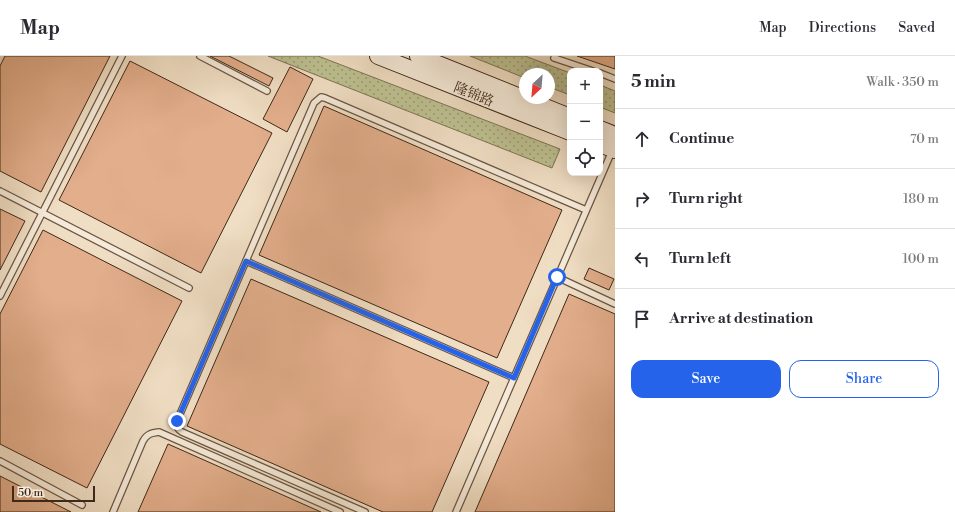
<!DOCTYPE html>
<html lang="en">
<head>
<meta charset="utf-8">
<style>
	:root { --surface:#fff; --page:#f7f7f7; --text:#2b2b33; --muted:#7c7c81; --line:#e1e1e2; --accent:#2563eb }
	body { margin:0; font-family:"Libre Bodoni","Noto Serif SC",serif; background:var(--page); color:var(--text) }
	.controls { position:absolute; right:12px; top:12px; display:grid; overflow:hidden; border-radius:8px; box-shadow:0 4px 16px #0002 }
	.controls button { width:36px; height:36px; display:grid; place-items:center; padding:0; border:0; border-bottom:1px solid var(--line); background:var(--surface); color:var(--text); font:20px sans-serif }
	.compass { position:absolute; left:519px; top:12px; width:36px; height:36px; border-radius:50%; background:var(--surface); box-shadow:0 4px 16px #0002; rotate:206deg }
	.scale { position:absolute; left:12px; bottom:10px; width:83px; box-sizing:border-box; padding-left:4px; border:2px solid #3f2918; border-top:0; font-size:11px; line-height:14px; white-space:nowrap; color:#3f2918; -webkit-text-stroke:3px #f5ead9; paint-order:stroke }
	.stop { position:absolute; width:12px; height:12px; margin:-9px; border:3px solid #2563eb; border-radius:50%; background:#fff }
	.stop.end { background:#2563eb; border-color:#fff; box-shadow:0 1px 4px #0008 }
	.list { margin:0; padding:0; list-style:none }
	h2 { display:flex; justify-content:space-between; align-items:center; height:52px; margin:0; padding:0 16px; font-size:17px }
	h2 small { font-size:13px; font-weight:400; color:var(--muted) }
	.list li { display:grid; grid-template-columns:26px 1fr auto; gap:12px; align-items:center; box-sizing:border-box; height:60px; padding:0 16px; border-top:1px solid var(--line) }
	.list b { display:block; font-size:15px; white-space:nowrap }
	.list em { font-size:13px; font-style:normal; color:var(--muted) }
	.actions { display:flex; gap:8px; padding:12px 16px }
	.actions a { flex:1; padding:9px 0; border:1px solid var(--accent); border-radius:12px; text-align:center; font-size:14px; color:var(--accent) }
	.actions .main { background:var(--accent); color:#fff }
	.icon { flex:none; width:22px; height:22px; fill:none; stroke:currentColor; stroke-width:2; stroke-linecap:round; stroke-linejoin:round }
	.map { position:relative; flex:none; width:615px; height:456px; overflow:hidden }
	header { display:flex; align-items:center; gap:24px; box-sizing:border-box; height:56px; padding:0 20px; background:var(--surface); border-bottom:1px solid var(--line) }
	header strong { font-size:19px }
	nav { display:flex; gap:22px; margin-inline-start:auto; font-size:14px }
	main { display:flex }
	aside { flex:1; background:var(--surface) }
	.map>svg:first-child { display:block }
	.grass { fill:url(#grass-dots); stroke:#7e7454 }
	.building { fill:#e3ae8c; stroke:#3f2918 }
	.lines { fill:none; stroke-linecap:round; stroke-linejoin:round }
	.service-casing { stroke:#6b5643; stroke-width:8 }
	.secondary-casing { stroke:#3f2918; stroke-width:18 }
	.service { stroke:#f5ead9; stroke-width:5.5 }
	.secondary { stroke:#f5ead9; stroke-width:16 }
	.route { stroke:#2563eb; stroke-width:5 }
	.labels { text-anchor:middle; stroke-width:3; stroke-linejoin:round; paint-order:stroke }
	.street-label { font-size:14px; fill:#3f2918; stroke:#f5ead9 }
</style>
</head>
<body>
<header>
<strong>Map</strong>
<nav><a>Map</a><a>Directions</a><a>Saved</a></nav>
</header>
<main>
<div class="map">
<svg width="615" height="456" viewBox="0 0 615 456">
	<defs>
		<pattern id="grass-dots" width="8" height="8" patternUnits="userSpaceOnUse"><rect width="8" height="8" fill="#bdc091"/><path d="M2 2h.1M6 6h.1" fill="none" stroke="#9b9c75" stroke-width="1.8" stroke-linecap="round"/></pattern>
	</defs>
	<rect width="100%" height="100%" fill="#f0dec4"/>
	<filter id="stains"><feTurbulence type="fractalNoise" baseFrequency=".005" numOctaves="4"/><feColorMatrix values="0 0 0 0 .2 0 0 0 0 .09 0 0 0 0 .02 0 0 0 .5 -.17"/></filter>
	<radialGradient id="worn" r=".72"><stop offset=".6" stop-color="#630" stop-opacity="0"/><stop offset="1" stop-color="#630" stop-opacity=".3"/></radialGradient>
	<g class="grass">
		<path d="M268,0H318L560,93L552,112Z"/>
		<path d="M470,0H525L570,17V39L549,31V18H525V22Z"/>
		<path d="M600,29L615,35V57L600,51Z"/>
	</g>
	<g class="building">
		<path d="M5,0H110L41,136L0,115V10Z"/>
		<path d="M210,0H229L273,22L269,30Z"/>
		<path d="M577,0H615V13Z"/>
		<path d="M130,5L272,77L201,217L59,144Z"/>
		<path d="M290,11L313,23L287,76L263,63Z"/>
		<path d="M324,50L562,154L497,302L259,199Z"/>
		<path d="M0,153L25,165L0,214Z"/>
		<path d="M43,174L182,245L87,432L0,388V258Z"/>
		<path d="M589,212L614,223L609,234L584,223Z"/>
		<path d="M251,223L489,326L432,456H383L187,370Z"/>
		<path d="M569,238L615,258V456H475Z"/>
		<path d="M168,388L321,456H138Z"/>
		<path d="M0,420L71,456H0Z"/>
	</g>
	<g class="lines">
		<defs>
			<g id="service">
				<path d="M200,0L267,35"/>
				<path d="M555,0L554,2L593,15"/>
				<path d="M600,17L615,23"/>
				<path d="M0,135L189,232"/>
				<path d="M246,205L514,322"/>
				<path d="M557,221L615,248"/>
				<path d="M0,240L122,0"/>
				<path d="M0,405L82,449"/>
				<path d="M113,456L143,385C147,378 151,377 159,376L340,456"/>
				<path d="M365,456L182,376C177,373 176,370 177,365L314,47L321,41L325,42L586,154"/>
				<path d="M456,456L612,95"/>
			</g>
			<g id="secondary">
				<path d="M378,0L570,76"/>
				<path d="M418,0L570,61"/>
				<path d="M600,73L615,79"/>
				<path d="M600,88L615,94"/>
			</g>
		</defs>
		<use href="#service" class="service-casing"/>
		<use href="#secondary" class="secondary-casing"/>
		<use href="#service" class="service"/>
		<use href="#secondary" class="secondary"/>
	</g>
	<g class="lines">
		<path class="route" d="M177,365L246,205L514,322L557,221"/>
	</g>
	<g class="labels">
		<g class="street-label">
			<text transform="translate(474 38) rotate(22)" y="5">隆锦路</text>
		</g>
	</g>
	<rect width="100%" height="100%" filter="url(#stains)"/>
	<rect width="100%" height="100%" fill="url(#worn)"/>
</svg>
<div class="controls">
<button>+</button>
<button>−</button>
<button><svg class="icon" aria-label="locate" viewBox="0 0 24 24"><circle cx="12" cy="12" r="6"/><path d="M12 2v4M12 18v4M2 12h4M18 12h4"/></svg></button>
</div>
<svg class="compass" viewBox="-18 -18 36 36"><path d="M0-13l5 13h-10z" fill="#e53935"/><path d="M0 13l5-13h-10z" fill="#7c7c81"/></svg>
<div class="scale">50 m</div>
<div class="stop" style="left:557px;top:221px"></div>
<div class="stop end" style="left:177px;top:365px"></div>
</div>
<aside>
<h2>5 min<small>Walk · 350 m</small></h2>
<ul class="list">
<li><svg class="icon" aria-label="ahead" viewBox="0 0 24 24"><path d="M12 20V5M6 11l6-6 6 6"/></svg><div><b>Continue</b></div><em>70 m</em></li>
<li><svg class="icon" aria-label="right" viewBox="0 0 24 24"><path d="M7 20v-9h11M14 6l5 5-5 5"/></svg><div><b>Turn right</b></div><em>180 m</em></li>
<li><svg class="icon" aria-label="left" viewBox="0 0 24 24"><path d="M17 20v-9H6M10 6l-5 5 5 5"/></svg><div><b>Turn left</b></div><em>100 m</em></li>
<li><svg class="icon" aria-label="arrive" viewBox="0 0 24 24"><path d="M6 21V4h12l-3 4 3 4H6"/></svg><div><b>Arrive at destination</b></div></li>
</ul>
<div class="actions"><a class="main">Save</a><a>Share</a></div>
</aside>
</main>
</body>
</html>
